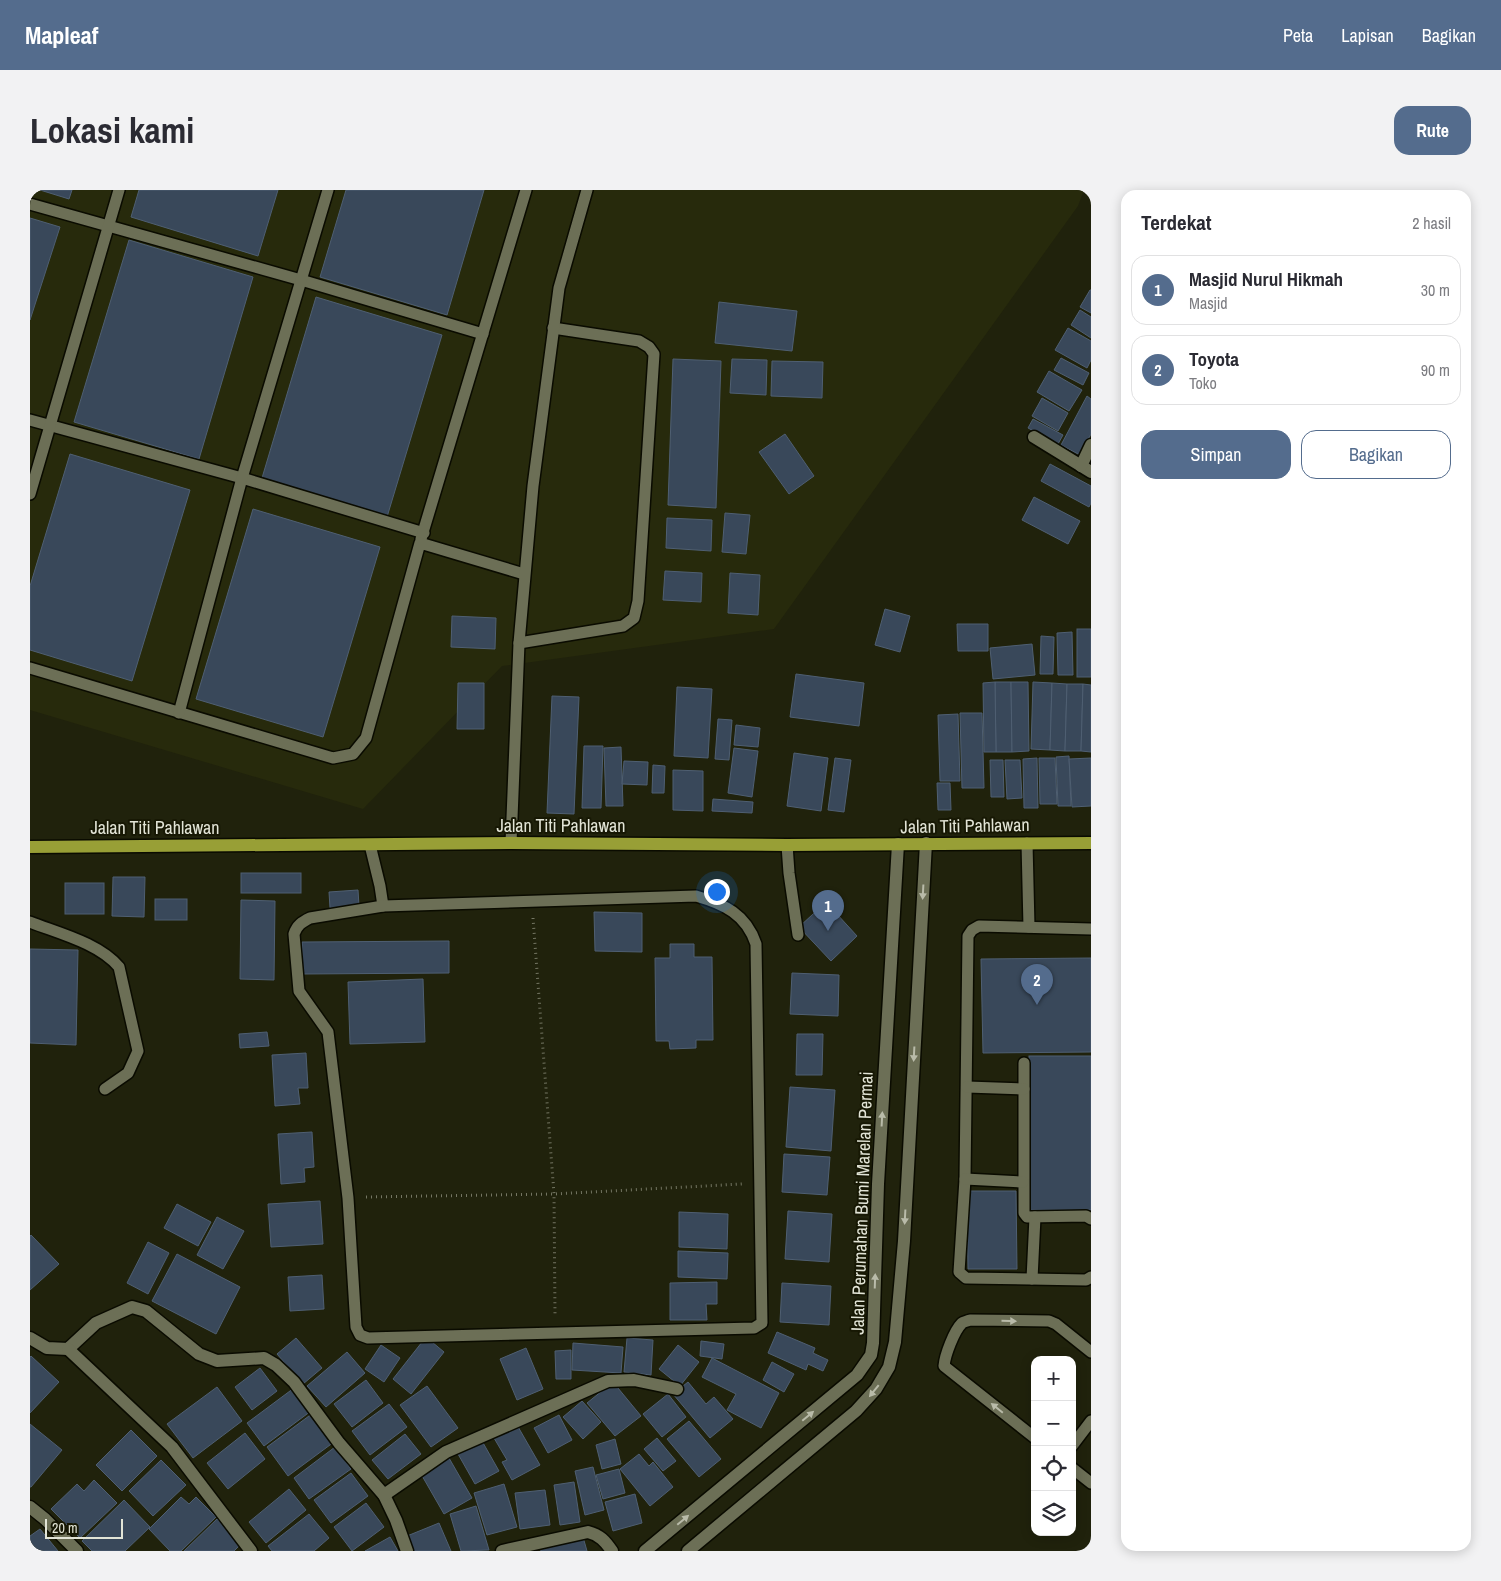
<!DOCTYPE html>
<html lang="id">
<head>
<meta charset="utf-8">
<style>
	:root { --surface:#fff; --page:#f2f2f3; --text:#2b2b33; --muted:#7c7c81; --line:#e1e1e2; --accent:#546c8d }
	body { margin:0; font-family:"Archivo Narrow",sans-serif; background:var(--page); color:var(--text) }
	.controls { position:absolute; right:15px; bottom:15px; display:grid; overflow:hidden; border-radius:10px; box-shadow:0 2px 12px #0003 }
	.controls button { width:45px; height:45px; display:grid; place-items:center; padding:0; border:0; border-bottom:1px solid var(--line); background:var(--surface); color:var(--text); font:25px sans-serif }
	.scale { position:absolute; left:15px; bottom:12px; width:78px; box-sizing:border-box; padding-left:5px; border:2px solid #e2e4d6; border-top:0; font-size:14px; line-height:18px; white-space:nowrap; color:#e2e4d6; -webkit-text-stroke:4px #171804; paint-order:stroke }
	.you { position:absolute; left:686px; top:701px; width:18px; height:18px; margin:-12px; border:4px solid #fff; border-radius:50%; background:#1a73e8; box-shadow:0 0 0 8px #1a73e833 }
	.badge { display:grid; place-items:center; width:32px; height:32px; border-radius:50%; background:var(--accent); color:#fff; font-size:16px; font-weight:700 }
	.pin { position:absolute; translate:-50% -41px; filter:drop-shadow(0 1px 2px #0008) }
	.pin::after { content:''; position:absolute; top:26px; width:18px; height:15px; background:inherit; clip-path:polygon(0 0,100% 0,50% 100%) }
	.list { margin:0; padding:0; list-style:none }
	h2 { display:flex; justify-content:space-between; align-items:center; height:65px; margin:0; padding:0 20px; font-size:21px }
	h2 small { font-size:16px; font-weight:400; color:var(--muted) }
	.list li { display:grid; grid-template-columns:32px 1fr auto; gap:15px; align-items:center; box-sizing:border-box; height:70px; margin:0 10px 10px; padding:0 10px; border:1px solid var(--line); border-radius:15px }
	.list b { display:block; font-size:19px; white-space:nowrap }
	.list p { margin:0; font-size:16px; white-space:nowrap; color:var(--muted) }
	.list em { font-size:16px; font-style:normal; color:var(--muted) }
	.actions { display:flex; gap:10px; padding:15px 20px }
	.actions a { flex:1; padding:11px 0; border:1px solid var(--accent); border-radius:15px; text-align:center; font-size:18px; color:var(--accent) }
	.actions .main { background:var(--accent); color:#fff }
	.icon { flex:none; width:28px; height:28px; fill:none; stroke:currentColor; stroke-width:2; stroke-linecap:round; stroke-linejoin:round }
	.map { position:relative; flex:none; width:1061px; height:1361px; overflow:hidden; border-radius:15px }
	header { display:flex; align-items:center; gap:30px; box-sizing:border-box; height:70px; padding:0 25px; background:var(--accent); color:#fff }
	header strong { font-size:24px }
	nav { display:flex; gap:28px; margin-inline-start:auto; font-size:18px }
	.intro { display:flex; align-items:center; justify-content:space-between; box-sizing:border-box; height:120px; padding:0 30px }
	h1 { margin:0; font-size:35px }
	.button { padding:12px 22px; border-radius:15px; background:var(--accent); color:#fff; font-size:18px; font-weight:700 }
	main { display:flex; gap:30px; padding:0 30px }
	aside { flex:1; background:var(--surface); border-radius:15px; box-shadow:0 2px 12px #0003 }
	.map>svg:first-child { display:block }
	.built { fill:#272a0c }
	.building { fill:#39485a; stroke:#4f5f72 }
	.lines { fill:none; stroke-linecap:round; stroke-linejoin:round }
	.lane-casing { stroke:#0a0b00; stroke-width:14 }
	.street-casing { stroke:#0a0b00; stroke-width:15 }
	.primary-casing { stroke:#0a0b00; stroke-width:15 }
	.path { stroke:#747663; stroke-width:3; stroke-dasharray:1 4; stroke-linecap:butt }
	.lane { stroke:#6c6f56; stroke-width:11 }
	.street { stroke:#6c6f56; stroke-width:12 }
	.primary { stroke:#989f36; stroke-width:12 }
	.oneway { fill:#b9bba9 }
	.labels { text-anchor:middle; stroke-width:4; stroke-linejoin:round; paint-order:stroke }
	.street-label { font-size:18px; fill:#e2e4d6; stroke:#171804 }
</style>
</head>
<body>
<header>
<strong>Mapleaf</strong>
<nav><a>Peta</a><a>Lapisan</a><a>Bagikan</a></nav>
</header>
<div class="intro"><h1>Lokasi kami</h1><a class="button">Rute</a></div>
<main>
<div class="map">
<svg width="1061" height="1361" viewBox="0 0 1061 1361">
	<rect width="100%" height="100%" fill="#20220c"/>
	<path class="built" d="M0,0H1054L1048,16L744,439L472,476L333,619L0,520Z"/>
	<g class="building">
		<path d="M10,0H42L39,9Z"/>
		<path d="M109,0H248L228,66L101,27Z"/>
		<path d="M316,0H454L417,125L290,87Z"/>
		<path d="M0,28L30,37L0,130Z"/>
		<path d="M99,50L223,87L169,269L44,232Z"/>
		<path d="M1060,100H1061V123L1050,117Z"/>
		<path d="M286,107L412,145L357,327L232,288Z"/>
		<path d="M689,112L767,121L762,161L685,153Z"/>
		<path d="M1050,120L1061,127V148L1041,135Z"/>
		<path d="M1038,138L1061,151V170L1057,178L1025,160Z"/>
		<path d="M1031,168L1059,183L1053,195L1024,180Z"/>
		<path d="M643,169L691,171L686,318L638,315Z"/>
		<path d="M702,169L737,170L736,205L700,203Z"/>
		<path d="M742,171L793,172L792,208L741,206Z"/>
		<path d="M1019,181L1052,200L1039,221L1007,202Z"/>
		<path d="M1057,206L1061,209V244L1050,265L1031,255Z"/>
		<path d="M1012,208L1038,223L1028,241L1002,226Z"/>
		<path d="M1003,229L1033,245L1028,254L998,238Z"/>
		<path d="M755,244L784,286L759,304L729,262Z"/>
		<path d="M40,264L160,300L102,491L0,460V396Z"/>
		<path d="M1020,274L1061,296V313L1059,317L1011,291Z"/>
		<path d="M1004,307L1050,331L1038,354L992,330Z"/>
		<path d="M223,319L350,357L293,547L166,509Z"/>
		<path d="M695,323L720,325L716,364L692,362Z"/>
		<path d="M637,328L682,330L681,361L636,358Z"/>
		<path d="M635,381L672,383L671,412L633,410Z"/>
		<path d="M700,383L730,385L728,425L698,423Z"/>
		<path d="M855,419L880,426L870,462L845,455Z"/>
		<path d="M422,426L466,428L465,459L421,457Z"/>
		<path d="M927,434H958V461H928Z"/>
		<rect x="1047" y="439" width="14" height="48"/>
		<path d="M1042,442L1043,485H1028L1027,443Z"/>
		<path d="M1011,446L1024,447L1023,484H1010Z"/>
		<path d="M1002,454L1005,485L963,489L960,458Z"/>
		<path d="M766,484L834,493L829,536L760,527Z"/>
		<path d="M965,492H981L982,562H966Z"/>
		<path d="M965,492L966,562H954L953,493Z"/>
		<path d="M981,492H998L999,561L982,562Z"/>
		<path d="M1003,492L1022,493L1020,560L1001,559Z"/>
		<path d="M428,493H454V539H427Z"/>
		<path d="M1022,493L1037,494L1035,561L1020,560Z"/>
		<path d="M1037,494H1053L1051,561H1035Z"/>
		<path d="M1053,494L1061,495V562L1051,561Z"/>
		<path d="M647,497L682,499L678,568L644,566Z"/>
		<path d="M522,506L549,507L544,624L517,623Z"/>
		<path d="M930,523H952L954,598H932Z"/>
		<path d="M928,524L930,591H910L908,525Z"/>
		<path d="M688,529L702,530L699,570L685,569Z"/>
		<path d="M706,535L730,538L728,557L704,555Z"/>
		<path d="M554,556H573L571,618H552Z"/>
		<path d="M591,557L593,616H576L574,558Z"/>
		<path d="M704,558L728,561L722,607L698,603Z"/>
		<path d="M764,563L798,568L791,621L757,616Z"/>
		<path d="M1039,566L1041,616H1028L1026,567Z"/>
		<path d="M805,568L821,570L814,622L798,620Z"/>
		<path d="M1007,568L1008,618H994L993,569Z"/>
		<path d="M1009,568H1025L1027,614H1010Z"/>
		<path d="M1061,568V616L1042,617L1039,569Z"/>
		<path d="M960,570H973L974,607H961Z"/>
		<path d="M975,570H990L992,608L977,609Z"/>
		<path d="M594,571L618,572L617,595L592,594Z"/>
		<path d="M623,575L635,576L634,603H622Z"/>
		<path d="M643,580L673,581V621L643,620Z"/>
		<path d="M907,593H920L921,620H908Z"/>
		<path d="M683,609L723,612L722,623L682,621Z"/>
		<rect x="211" y="683" width="60" height="20"/>
		<path d="M83,687H115L114,727L82,726Z"/>
		<rect x="35" y="693" width="39" height="31"/>
		<path d="M328,700L329,716L300,718L299,702Z"/>
		<rect x="125" y="709" width="32" height="21"/>
		<path d="M211,710L245,711L244,790L210,789Z"/>
		<path d="M796,712L827,746L801,771L769,737Z"/>
		<path d="M564,722L612,723V762L565,761Z"/>
		<path d="M419,751V783L272,784V752Z"/>
		<path d="M640,754H664V767H682L683,850H666V858L640,859L639,851H626L625,768H640Z"/>
		<path d="M0,759L48,760L46,855L0,853Z"/>
		<path d="M1061,768V862L953,863L951,769Z"/>
		<path d="M762,783L809,785L808,826L760,824Z"/>
		<path d="M393,789L395,852L320,854L318,792Z"/>
		<path d="M237,842L239,856L210,858L209,844Z"/>
		<path d="M767,844H793L792,885H766Z"/>
		<path d="M276,863L278,898H268L270,914L245,916L242,865Z"/>
		<rect x="999" y="866" width="62" height="154"/>
		<path d="M760,897L805,900L801,961L756,957Z"/>
		<path d="M282,942L284,977L274,978L275,992L251,994L248,944Z"/>
		<path d="M754,964L800,967L797,1005L752,1002Z"/>
		<path d="M937,1001H986L987,1079H938Z"/>
		<path d="M290,1011L293,1054L241,1057L238,1014Z"/>
		<path d="M147,1014L181,1032L168,1056L134,1038Z"/>
		<path d="M758,1021L802,1024L799,1072L755,1069Z"/>
		<path d="M649,1022L698,1024L697,1059L649,1057Z"/>
		<path d="M187,1027L214,1041L193,1079L167,1065Z"/>
		<path d="M1,1045L29,1074L0,1100V1046Z"/>
		<path d="M118,1052L139,1063L118,1104L97,1093Z"/>
		<path d="M648,1061L698,1063L697,1089L648,1087Z"/>
		<path d="M147,1064L210,1097L186,1144L122,1111Z"/>
		<path d="M292,1085L294,1119L260,1121L258,1087Z"/>
		<path d="M687,1092V1114H676L677,1130H640V1093Z"/>
		<path d="M752,1093L801,1096L799,1135L750,1132Z"/>
		<path d="M747,1142L785,1158L783,1163L798,1170L793,1181L778,1174L776,1180L738,1163Z"/>
		<path d="M396,1147L414,1162L381,1204L363,1189Z"/>
		<path d="M266,1148L292,1178L273,1194L247,1164Z"/>
		<path d="M597,1148L623,1150L621,1185L594,1182Z"/>
		<path d="M671,1151L694,1154L692,1169L670,1166Z"/>
		<path d="M543,1153L593,1157L591,1183L542,1180Z"/>
		<path d="M351,1155L370,1168L354,1192L335,1179Z"/>
		<path d="M648,1155L669,1172L650,1196L629,1179Z"/>
		<path d="M496,1158L513,1199L487,1210L470,1169Z"/>
		<path d="M541,1160V1189H526L525,1161Z"/>
		<path d="M317,1162L335,1183L296,1217L277,1196Z"/>
		<path d="M1,1166L29,1192L0,1223V1167Z"/>
		<path d="M682,1168L749,1203L731,1238L697,1220L706,1204L672,1187Z"/>
		<path d="M742,1172L764,1184L754,1202L733,1190Z"/>
		<path d="M230,1178L247,1201L222,1220L205,1197Z"/>
		<path d="M336,1190L353,1213L322,1237L304,1214Z"/>
		<path d="M583,1192L611,1226L585,1246L557,1213Z"/>
		<path d="M658,1192L676,1214L684,1207L703,1229L680,1248L643,1204Z"/>
		<path d="M397,1196L428,1238L401,1257L370,1215Z"/>
		<path d="M187,1197L212,1231L163,1268L137,1234Z"/>
		<path d="M264,1198L281,1221L234,1256L217,1233Z"/>
		<path d="M638,1204L656,1227L632,1247L613,1224Z"/>
		<path d="M552,1211L571,1232L553,1249L533,1227Z"/>
		<path d="M359,1214L377,1237L340,1265L322,1241Z"/>
		<path d="M283,1223L304,1252L258,1286L237,1257Z"/>
		<path d="M529,1225L542,1250L518,1263L504,1238Z"/>
		<path d="M659,1231L691,1269L669,1287L637,1249Z"/>
		<path d="M0,1234L32,1260L1,1297H0Z"/>
		<path d="M487,1235L510,1275L482,1290L472,1272L477,1270L464,1248Z"/>
		<path d="M101,1240L127,1266L92,1301L66,1275Z"/>
		<path d="M215,1243L235,1269L198,1299L177,1273Z"/>
		<path d="M375,1244L391,1264L358,1289L342,1270Z"/>
		<path d="M627,1248L646,1271L633,1281L614,1259Z"/>
		<path d="M585,1249L591,1274L572,1279L566,1255Z"/>
		<path d="M452,1251L469,1281L445,1294L428,1264Z"/>
		<path d="M305,1257L321,1279L279,1309L264,1288Z"/>
		<path d="M609,1264L619,1276L623,1272L643,1297L620,1316L590,1279Z"/>
		<path d="M419,1268L442,1308L414,1324L391,1284Z"/>
		<path d="M131,1270L156,1295L123,1326L99,1301Z"/>
		<path d="M563,1277L574,1320L555,1325L545,1281Z"/>
		<path d="M589,1279L595,1303L573,1309L566,1285Z"/>
		<path d="M321,1283L338,1306L301,1333L284,1310Z"/>
		<path d="M64,1290L87,1313L50,1348L21,1319L47,1294L54,1301Z"/>
		<path d="M544,1292L550,1332L530,1335L524,1295Z"/>
		<path d="M474,1294L487,1337L457,1345L444,1303Z"/>
		<path d="M259,1299L276,1320L236,1353L219,1332Z"/>
		<path d="M515,1300L520,1335L490,1339L485,1303Z"/>
		<path d="M605,1304L612,1333L583,1341L575,1312Z"/>
		<path d="M151,1307L159,1314L166,1307L186,1327L151,1361H140L119,1339Z"/>
		<path d="M94,1310L120,1337L95,1361H62L52,1351Z"/>
		<path d="M336,1313L354,1337L322,1361L304,1337Z"/>
		<path d="M446,1316L459,1360L431,1361L420,1324Z"/>
		<path d="M279,1324L299,1348L284,1361H242L238,1356Z"/>
		<path d="M187,1329L211,1354L204,1361H154Z"/>
		<path d="M409,1333L421,1361H383L377,1346Z"/>
		<path d="M10,1339L28,1361H0V1346Z"/>
		<path d="M360,1347L368,1361H335Z"/>
		<path d="M553,1347L557,1361H511L510,1359Z"/>
	</g>
	<g class="lines">
		<defs>
			<g id="lane">
				<path d="M0,14L271,90L453,144"/>
				<path d="M0,230L212,288L394,343"/>
				<path d="M0,304L89,0"/>
				<path d="M391,349L496,0"/>
				<path d="M489,453L593,436L604,428L608,411L624,164L619,157L609,151L523,138"/>
				<path d="M0,478L303,568L323,564L336,548L390,353L494,384"/>
				<path d="M149,523L212,288L298,0"/>
				<path d="M481,653L489,453L503,296L529,98L557,0"/>
				<path d="M997,653L999,737"/>
				<path d="M340,655L350,696L353,716"/>
				<path d="M757,655L759,683L768,745"/>
				<path d="M666,706C694,714 716,724 726,754L732,1133L724,1138L338,1148L330,1145L326,1137L318,1008L298,842L269,801L264,744C267,735 272,732 280,728L353,716Z"/>
				<path d="M0,732C28,743 69,753 89,777L108,861L98,883L75,899"/>
				<path d="M1061,739L949,736L942,740L938,746L935,989L929,1082L936,1088L1056,1090L1061,1087"/>
				<path d="M994,873V1023L997,1027L1056,1026L1061,1029"/>
				<path d="M937,897L994,899"/>
				<path d="M935,989L993,992"/>
				<path d="M1002,1089L1005,1027"/>
				<path d="M1005,1248L914,1176C915,1165 924,1141 932,1133C933,1132 938,1131 940,1130L1019,1131L1026,1134L1061,1162"/>
				<path d="M1042,1256L1061,1231"/>
				<path d="M1042,1278L1061,1293"/>
			</g>
			<g id="street">
				<path d="M1004,247L1061,282"/>
				<path d="M1051,276L1061,255"/>
				<path d="M0,1148L17,1158L38,1159L66,1133L102,1117L116,1121L169,1164L187,1171L234,1168L246,1175L264,1192L309,1253L354,1305L366,1330L377,1361"/>
				<path d="M38,1159L142,1257L221,1361"/>
				<path d="M354,1305L416,1262L578,1191L604,1190L647,1199"/>
				<path d="M0,1317L15,1329L47,1361"/>
				<path d="M472,1361L558,1342C570,1345 575,1351 582,1361"/>
				<path d="M615,1361L827,1185L841,1165L843,1153L848,994L868,654"/>
				<path d="M658,1361L826,1221L846,1199L859,1177L865,1152L874,1051L896,653"/>
			</g>
			<path id="primary" d="M0,657L481,653L757,655L1061,653"/>
		</defs>
		<use href="#lane" class="lane-casing"/>
		<use href="#street" class="street-casing"/>
		<use href="#primary" class="primary-casing"/>
		<g class="path">
			<path d="M503,728L524,1004L525,1124"/>
			<path d="M336,1007L524,1004L712,994"/>
		</g>
		<use href="#lane" class="lane"/>
		<use href="#street" class="street"/>
		<use href="#primary" class="primary"/>
	</g>
	<defs><path id="oneway-solid" d="M-6-.8H1V-3.2L6.5 0L1 3.2V.8H-6Z" transform="scale(1.25)"/></defs>
	<g class="oneway">
		<use href="#oneway-solid" transform="translate(893 702) rotate(93)"/>
		<use href="#oneway-solid" transform="translate(884 864) rotate(93)"/>
		<use href="#oneway-solid" transform="translate(852 929) rotate(-87)"/>
		<use href="#oneway-solid" transform="translate(875 1027) rotate(93)"/>
		<use href="#oneway-solid" transform="translate(845 1091) rotate(-88)"/>
		<use href="#oneway-solid" transform="translate(979 1131) rotate(1)"/>
		<use href="#oneway-solid" transform="translate(844 1201) rotate(129)"/>
		<use href="#oneway-solid" transform="translate(967 1218) rotate(-141)"/>
		<use href="#oneway-solid" transform="translate(778 1226) rotate(-40)"/>
		<use href="#oneway-solid" transform="translate(653 1330) rotate(-40)"/>
	</g>
	<g class="labels">
		<g class="street-label">
			<text x="531" y="642">Jalan Titi Pahlawan</text>
			<text transform="translate(935 636) rotate(-1)" y="6">Jalan Titi Pahlawan</text>
			<text x="125" y="644">Jalan Titi Pahlawan</text>
			<text transform="translate(832 1013) rotate(-88)" y="6">Jalan Perumahan Bumi Marelan Permai</text>
		</g>
	</g>
</svg>
<div class="controls">
<button>+</button>
<button>−</button>
<button><svg class="icon" aria-label="locate" viewBox="0 0 24 24"><circle cx="12" cy="12" r="6"/><path d="M12 2v4M12 18v4M2 12h4M18 12h4"/></svg></button>
<button><svg class="icon" aria-label="layers" viewBox="0 0 24 24"><path d="M12 4l9 5-9 5-9-5zM3 14l9 5 9-5"/></svg></button>
</div>
<div class="scale">20 m</div>
<div class="you"></div>
<div class="pin badge" style="left:798px;top:741px">1</div>
<div class="pin badge" style="left:1007px;top:815px">2</div>
</div>
<aside>
<h2>Terdekat<small>2 hasil</small></h2>
<ul class="list">
<li><span class="badge">1</span><div><b>Masjid Nurul Hikmah</b><p>Masjid</p></div><em>30 m</em></li>
<li><span class="badge">2</span><div><b>Toyota</b><p>Toko</p></div><em>90 m</em></li>
</ul>
<div class="actions"><a class="main">Simpan</a><a>Bagikan</a></div>
</aside>
</main>
</body>
</html>
